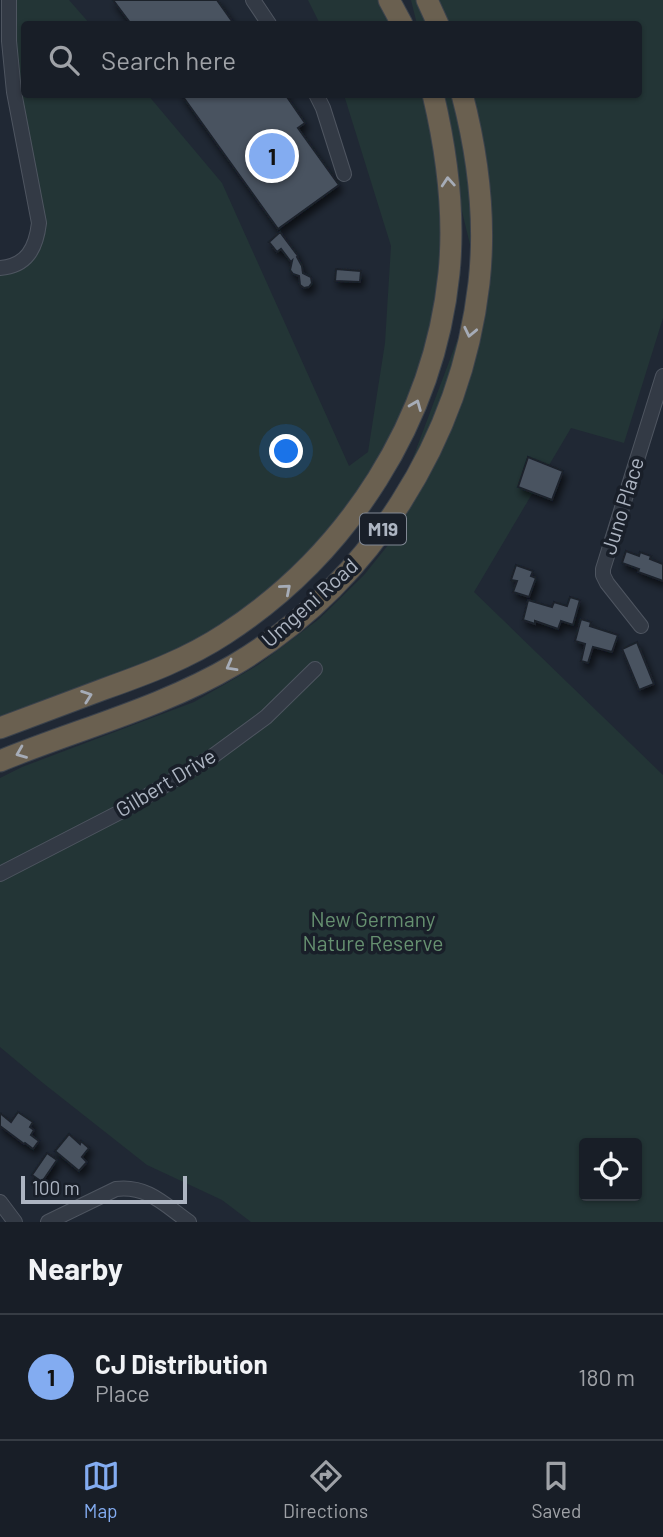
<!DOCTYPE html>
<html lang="en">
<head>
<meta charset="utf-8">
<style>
	:root { --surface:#181e27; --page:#21272f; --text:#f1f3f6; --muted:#9fa2a7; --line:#363c44; --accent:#83acf1 }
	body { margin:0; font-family:Barlow,sans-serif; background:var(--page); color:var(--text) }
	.controls { position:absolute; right:21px; bottom:21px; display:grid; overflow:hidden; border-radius:7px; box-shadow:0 2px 5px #0004 }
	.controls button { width:63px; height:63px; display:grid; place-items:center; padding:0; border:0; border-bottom:2px solid var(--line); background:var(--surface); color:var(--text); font:35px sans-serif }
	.scale { position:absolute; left:21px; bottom:18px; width:166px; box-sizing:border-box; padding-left:7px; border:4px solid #adb5c2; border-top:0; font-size:19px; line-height:24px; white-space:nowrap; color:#adb5c2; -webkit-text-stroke:5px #191f29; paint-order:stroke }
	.you { position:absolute; left:287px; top:452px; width:24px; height:24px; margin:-18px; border:5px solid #fff; border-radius:50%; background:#1a73e8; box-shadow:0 0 0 10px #1a73e833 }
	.badge { display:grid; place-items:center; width:46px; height:46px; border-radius:50%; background:var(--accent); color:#111; font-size:23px; font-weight:700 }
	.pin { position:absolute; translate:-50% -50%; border:4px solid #fff; box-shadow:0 2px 7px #0006 }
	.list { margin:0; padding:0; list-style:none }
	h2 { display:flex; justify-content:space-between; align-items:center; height:91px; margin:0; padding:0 28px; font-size:30px }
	h2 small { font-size:23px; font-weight:400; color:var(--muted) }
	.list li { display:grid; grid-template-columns:46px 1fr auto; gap:21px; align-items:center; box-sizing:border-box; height:126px; padding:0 28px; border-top:2px solid var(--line) }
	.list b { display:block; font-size:26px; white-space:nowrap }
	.list p { margin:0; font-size:23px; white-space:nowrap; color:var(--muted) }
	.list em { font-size:23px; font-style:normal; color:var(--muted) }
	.icon { flex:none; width:38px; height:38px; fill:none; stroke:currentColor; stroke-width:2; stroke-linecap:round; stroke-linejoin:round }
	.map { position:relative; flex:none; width:663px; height:1222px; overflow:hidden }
	.search { position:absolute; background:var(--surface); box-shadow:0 2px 5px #0004; left:21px; right:21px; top:21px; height:77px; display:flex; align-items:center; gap:18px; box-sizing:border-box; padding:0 24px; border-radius:7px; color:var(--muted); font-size:26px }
	.sheet { height:217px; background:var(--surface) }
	nav { display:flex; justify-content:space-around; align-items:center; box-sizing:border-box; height:98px; border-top:2px solid var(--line); background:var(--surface); font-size:19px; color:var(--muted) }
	nav a { display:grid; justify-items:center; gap:4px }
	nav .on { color:var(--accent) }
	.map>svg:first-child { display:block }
	.green { fill:#233536; fill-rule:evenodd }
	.building { fill:#485260; stroke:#1b212b; stroke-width:2; filter:url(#shadow) }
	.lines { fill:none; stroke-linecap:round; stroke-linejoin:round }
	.minor-casing { stroke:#4e5560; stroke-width:16 }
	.highway-casing { stroke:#3b424c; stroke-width:23 }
	.minor { stroke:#333a45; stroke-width:14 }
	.highway { stroke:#6a6050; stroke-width:21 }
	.oneway { stroke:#a6acb7 }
	.labels { text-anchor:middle; stroke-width:7; stroke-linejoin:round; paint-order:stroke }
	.shield { fill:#191f29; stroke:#818894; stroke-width:2 }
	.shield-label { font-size:19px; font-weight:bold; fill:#adb5c2 }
	.street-label { font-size:21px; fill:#adb5c2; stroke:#191f29 }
	.park-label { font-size:21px; fill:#669070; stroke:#191f29 }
</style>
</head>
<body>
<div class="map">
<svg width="663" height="1222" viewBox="0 0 663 1222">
	<defs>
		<filter id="shadow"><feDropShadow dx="3" dy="5.5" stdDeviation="3.5" flood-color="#0009"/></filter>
	</defs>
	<rect width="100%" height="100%" fill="#202834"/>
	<g class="green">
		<path d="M12,0H69L90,24H24V94L148,95L222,183L349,466L368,452L385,343L391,246L344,95H431L446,171L439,323L368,493L223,635L0,727V270L16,266L39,237L15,91Z"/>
		<path d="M308,0H388L400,24H320Z"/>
		<path d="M411,0H663V318L624,443L571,428L474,592L663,775V1222H251L222,1200L147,1165L43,1083L0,1047V778L22,767L194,702L258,665L319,619L364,575L401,529L390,519L479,282L434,95L638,94V24H417ZM584,1143H637V1196H584Z"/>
	</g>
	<g class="building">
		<path d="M113,0H217L234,24H131Z"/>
		<path d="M181,94H285L305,123L298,128L339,185L278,229Z"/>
		<path d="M280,232L298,256L297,257L302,266L303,273L311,277L312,283L309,287L304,288L300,285L299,276L293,274L290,270L292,261L291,262L281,249L277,252L269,242Z"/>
		<path d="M336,269L361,271L360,282L335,281Z"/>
		<path d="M528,457L563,471L552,500L518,487Z"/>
		<path d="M626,551L639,556L640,552L651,556L650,559L663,564V581L638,572L639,569L622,563Z"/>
		<path d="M516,565L533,571L531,576L536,578L529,597L513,592L517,581L511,580Z"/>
		<path d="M570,597L580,600L573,625L561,621L558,629L535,621V624L523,620L528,600L552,607L554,602L567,606Z"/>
		<path d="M581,619L591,622L590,626L618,635L612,652L593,647L588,663L581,661L585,644L575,641Z"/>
		<path d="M637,642L654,684L639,690L622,649Z"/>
		<path d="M18,1112L33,1122L30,1127L34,1130L31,1135L39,1141L33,1149L25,1143L24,1144L0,1126V1113L11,1122Z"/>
		<path d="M69,1134L80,1144L81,1141L89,1148L82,1157L87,1162L79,1171L55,1151Z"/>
		<path d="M47,1153L57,1160L42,1182L32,1175Z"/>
	</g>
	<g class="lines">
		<defs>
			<g id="minor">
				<path d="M253,0L269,24"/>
				<path d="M316,94L323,108L344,174"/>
				<path d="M0,268C27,266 36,248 39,223L14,92L9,41V0"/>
				<path d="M641,626L607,583L603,575V569L663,376"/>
				<path d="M0,874L124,810L213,756L266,717L315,669"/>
				<path d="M0,1202L15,1222"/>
				<path d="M48,1222L116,1189C147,1185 165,1205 189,1222"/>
			</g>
			<g id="highway">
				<path d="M389,0L402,24"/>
				<path d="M427,0L438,24"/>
				<path d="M0,728C35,715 69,702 104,689C146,674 187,659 225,634C348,554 434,421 449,273C455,213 447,153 433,94"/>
				<path d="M0,761C78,729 161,708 234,665C370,584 461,440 479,283C486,220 478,155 462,94"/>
			</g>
		</defs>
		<use href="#minor" class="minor-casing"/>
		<use href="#highway" class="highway-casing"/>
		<use href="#minor" class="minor"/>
		<use href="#highway" class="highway"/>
	</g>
	<defs><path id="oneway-chevron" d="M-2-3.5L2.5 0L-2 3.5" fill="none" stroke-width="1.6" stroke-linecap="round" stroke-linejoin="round" transform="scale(1.75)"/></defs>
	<g class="oneway">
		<use href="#oneway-chevron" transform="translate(448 182) rotate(-94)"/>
		<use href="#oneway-chevron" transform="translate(470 332) rotate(102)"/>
		<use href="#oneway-chevron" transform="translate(416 405) rotate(-68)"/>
		<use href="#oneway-chevron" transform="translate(286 589) rotate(-41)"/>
		<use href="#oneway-chevron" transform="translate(231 666) rotate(151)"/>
		<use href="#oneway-chevron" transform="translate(87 696) rotate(-20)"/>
		<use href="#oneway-chevron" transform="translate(21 753) rotate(158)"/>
	</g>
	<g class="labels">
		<rect class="shield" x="360" y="513.5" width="46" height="31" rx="5"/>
		<g class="shield-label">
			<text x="383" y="536">M19</text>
		</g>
		<g class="street-label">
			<text transform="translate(623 506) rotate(-73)" y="7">Juno Place</text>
			<text transform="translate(310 603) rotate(-42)" y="7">Umgeni Road</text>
			<text transform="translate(166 783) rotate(-31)" y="7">Gilbert Drive</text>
		</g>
		<g class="park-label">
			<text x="373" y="927">New Germany<tspan x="373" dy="24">Nature Reserve</tspan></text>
		</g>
	</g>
</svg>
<div class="controls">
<button><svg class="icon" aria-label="locate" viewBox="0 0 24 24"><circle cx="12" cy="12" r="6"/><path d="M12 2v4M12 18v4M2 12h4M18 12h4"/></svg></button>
</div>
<div class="scale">100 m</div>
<div class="you"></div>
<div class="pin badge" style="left:272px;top:156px">1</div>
<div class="search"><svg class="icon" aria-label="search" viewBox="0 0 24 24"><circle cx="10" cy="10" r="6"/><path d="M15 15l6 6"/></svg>Search here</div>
</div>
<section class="sheet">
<h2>Nearby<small></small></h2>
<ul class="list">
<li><span class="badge">1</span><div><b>CJ Distribution</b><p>Place</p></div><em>180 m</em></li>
</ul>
</section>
<nav>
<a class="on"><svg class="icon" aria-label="map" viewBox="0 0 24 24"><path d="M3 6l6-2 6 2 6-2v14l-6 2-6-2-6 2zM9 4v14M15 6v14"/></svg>Map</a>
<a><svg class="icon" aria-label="directions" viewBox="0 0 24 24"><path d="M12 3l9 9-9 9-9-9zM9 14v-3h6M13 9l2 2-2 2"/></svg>Directions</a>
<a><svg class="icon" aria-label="saved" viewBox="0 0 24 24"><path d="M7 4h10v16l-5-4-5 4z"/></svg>Saved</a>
</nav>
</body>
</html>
